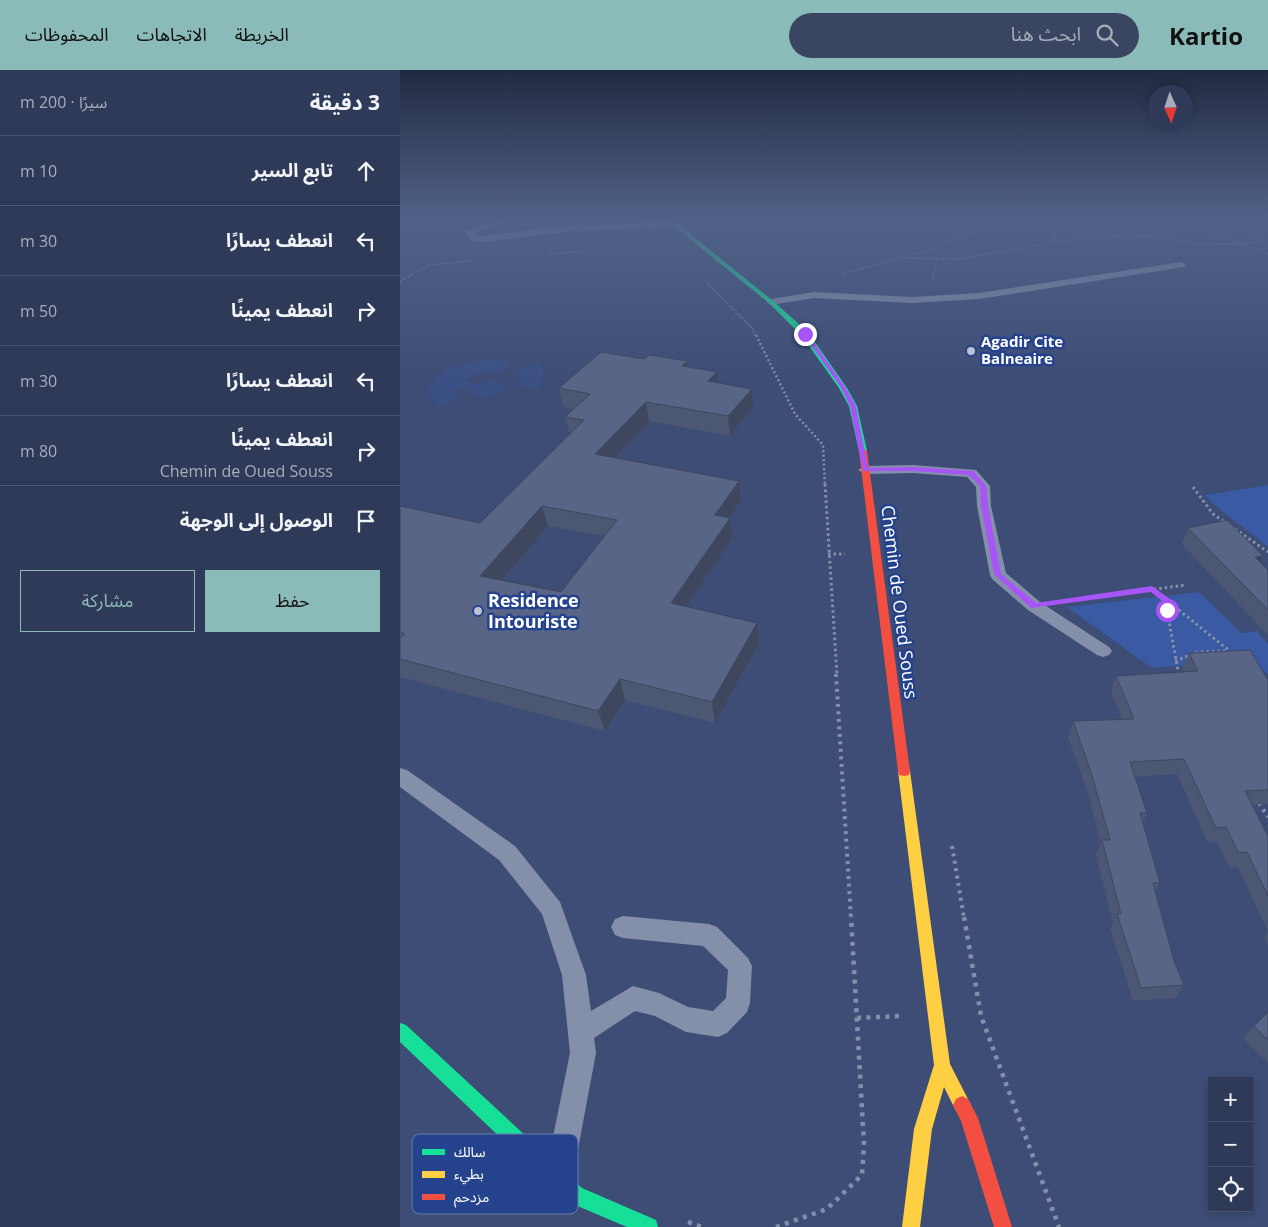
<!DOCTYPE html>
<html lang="ar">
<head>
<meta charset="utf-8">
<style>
	:root { --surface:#2e3a58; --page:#3a4561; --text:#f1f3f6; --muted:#a7adba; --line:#49546e; --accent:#8bbbb9 }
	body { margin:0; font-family:"Open Sans","Noto Sans Arabic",sans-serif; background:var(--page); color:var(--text); direction:rtl }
	.controls { position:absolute; right:15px; bottom:15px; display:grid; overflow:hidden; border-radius:0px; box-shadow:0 2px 8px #0003 }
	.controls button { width:45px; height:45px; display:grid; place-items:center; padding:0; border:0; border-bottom:1px solid var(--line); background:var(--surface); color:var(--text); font:25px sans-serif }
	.compass { position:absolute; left:748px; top:15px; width:45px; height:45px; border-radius:50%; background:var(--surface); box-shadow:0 2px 8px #0003; rotate:177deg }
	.stop { position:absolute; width:15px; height:15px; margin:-11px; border:4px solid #a855f7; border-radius:50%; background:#fff }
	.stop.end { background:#a855f7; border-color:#fff; box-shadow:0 1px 5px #0008 }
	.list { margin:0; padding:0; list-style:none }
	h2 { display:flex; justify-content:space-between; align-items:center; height:65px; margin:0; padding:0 20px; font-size:21px }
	h2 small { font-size:16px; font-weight:400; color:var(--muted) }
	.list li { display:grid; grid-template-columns:32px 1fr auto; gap:15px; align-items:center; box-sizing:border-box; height:70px; padding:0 20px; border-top:1px solid var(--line) }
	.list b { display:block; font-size:19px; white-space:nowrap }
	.list p { margin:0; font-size:16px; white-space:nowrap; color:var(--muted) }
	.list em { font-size:16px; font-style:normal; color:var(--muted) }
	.actions { display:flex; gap:10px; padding:15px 20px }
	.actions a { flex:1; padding:11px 0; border:1px solid var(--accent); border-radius:0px; text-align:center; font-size:18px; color:var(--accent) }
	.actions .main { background:var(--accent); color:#111 }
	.icon { flex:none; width:28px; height:28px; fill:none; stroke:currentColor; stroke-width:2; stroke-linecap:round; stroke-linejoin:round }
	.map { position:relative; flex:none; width:868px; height:1157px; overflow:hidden; direction:ltr }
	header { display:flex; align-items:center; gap:30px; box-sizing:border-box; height:70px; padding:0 25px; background:var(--accent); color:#111 }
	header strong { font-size:24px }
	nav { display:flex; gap:28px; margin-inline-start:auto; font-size:18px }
	.search { width:350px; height:45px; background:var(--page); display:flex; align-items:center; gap:12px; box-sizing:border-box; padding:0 18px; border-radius:28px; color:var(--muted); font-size:19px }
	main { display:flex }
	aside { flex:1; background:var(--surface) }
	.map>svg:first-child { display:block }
	.green { fill:#3a5aa3 }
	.water { fill:#3b5186 }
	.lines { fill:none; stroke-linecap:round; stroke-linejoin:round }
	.path-far4 { stroke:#848fa9; stroke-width:2; stroke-dasharray:1 2; stroke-linecap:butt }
	.path-far3 { stroke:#848fa9; stroke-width:2.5; stroke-dasharray:2 2.5; stroke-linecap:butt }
	.path-far2 { stroke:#848fa9; stroke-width:3; stroke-dasharray:2.5 3; stroke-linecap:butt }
	.path-far1 { stroke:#848fa9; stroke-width:4; stroke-dasharray:3 4.5; stroke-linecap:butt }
	.path { stroke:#848fa9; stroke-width:4.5; stroke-dasharray:4 5.5; stroke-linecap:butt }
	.lane { fill:#848fa9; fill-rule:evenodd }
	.fast { fill:#16e098; fill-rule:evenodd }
	.slow { fill:#ffcf43; fill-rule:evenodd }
	.jam { fill:#f24e42; fill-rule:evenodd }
	.wall { fill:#4c5773; fill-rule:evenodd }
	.shaded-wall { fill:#3e475e }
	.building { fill:#586586; stroke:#3e475e; fill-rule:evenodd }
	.route { fill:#a855f7 }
	.poi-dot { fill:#bbc1cf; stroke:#25438d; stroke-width:2 }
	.labels { text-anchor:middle; stroke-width:5; stroke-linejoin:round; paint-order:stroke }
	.far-poi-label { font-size:15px; font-weight:bold; fill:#fff; stroke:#25438d; text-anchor:start }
	.poi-label { font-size:18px; font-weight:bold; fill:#fff; stroke:#25438d; text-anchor:start }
	.street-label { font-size:18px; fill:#fff; stroke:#25438d }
	.key { fill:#25438d; stroke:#667baf; stroke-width:1 }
	.key-label { font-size:14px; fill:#fff }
</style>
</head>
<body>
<header>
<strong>Kartio</strong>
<div class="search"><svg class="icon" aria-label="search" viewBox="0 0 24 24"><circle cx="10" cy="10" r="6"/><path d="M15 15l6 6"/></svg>ابحث هنا</div>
<nav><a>الخريطة</a><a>الاتجاهات</a><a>المحفوظات</a></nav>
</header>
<main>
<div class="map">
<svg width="868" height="1157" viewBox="0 0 868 1157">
	<rect width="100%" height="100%" fill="#3d4d75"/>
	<g class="green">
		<path d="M868,415V477L812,433L805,425Z"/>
		<path d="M799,522L841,563L857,561L868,574V604L852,590L752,598L667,537Z"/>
	</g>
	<g class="water">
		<path d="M86,289L113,291L99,301L79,303L63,311C66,312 72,314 76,314C87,314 95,305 104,316L100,323L82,327L70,323L69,319L56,318L51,322L59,328L39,337L27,323C35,299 64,294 86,289Z"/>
		<path d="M139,293C145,304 146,311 136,319L117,314L121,309L120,306L116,302Z"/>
	</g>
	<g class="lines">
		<g class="path-far4">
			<path d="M653,149L656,172"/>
			<path d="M774,149L868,184"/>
			<path d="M151,184L187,181"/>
			<path d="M504,188L559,189L656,172L721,165L754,166L801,174H839L863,171L865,169L844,160L798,149"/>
			<path d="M443,204C486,190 556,179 590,149"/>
			<path d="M533,207L537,189"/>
			<path d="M0,211L29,195L72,191"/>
			<path d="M306,212L352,258L356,267"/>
		</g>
		<path class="path-far3" d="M356,265L395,344L423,375L425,415"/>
		<g class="path-far2">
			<path d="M425,414L437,606"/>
			<path d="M793,417L813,444L826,453"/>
			<path d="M835,459L868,482"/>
			<path d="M428,484H445"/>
			<path d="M753,519L832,583"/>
			<path d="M672,530L786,515"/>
			<path d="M769,532L767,540L779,606"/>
			<path d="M775,591L798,582L826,581"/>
		</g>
		<g class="path-far1">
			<path d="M436,604L451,848"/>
			<path d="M859,733L868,747"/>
			<path d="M552,776L564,848"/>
		</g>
		<g class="path">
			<path d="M564,847L581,946L659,1157"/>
			<path d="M457,948L500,946"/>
			<path d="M288,1152L302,1157"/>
			<path d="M376,1157L427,1139L462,1105L464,1074L451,847"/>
		</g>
		<g class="lane">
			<path d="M101,149H115L75,162L78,166H82L165,156L274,150L278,153L274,156L165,162L82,172L72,171L65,161Z"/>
			<path d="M781,192L786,195L784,197L579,229L512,233L414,228L371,235L366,232L371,229L414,222L512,227L579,223Z"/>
			<path d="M513,395L576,400L590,416L591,436L606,503L640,532L709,577L712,581L709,585L703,587L697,585L628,540L592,509L590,505L577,436L576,417L567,407L513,403L465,404L458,400L465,396Z"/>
			<path d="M0,698L7,700L115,776L160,832L186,905L191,941L233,916L259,923L288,937L313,941L326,928L328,900L303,876L223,868L215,865L211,857L215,849L223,846L309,854L317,857L348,888L352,896L350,933L347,942L327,963L318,967L286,962L255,946L235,941L194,968L196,983L173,1106L169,1116L159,1120L149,1116L145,1106L170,983L162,905L142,844L99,790L0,717Z"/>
		</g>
		<g class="fast">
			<path d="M265,149H272L373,231L408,262L447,318L457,336L467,381L466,383L463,384L459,381L449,336L439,318L402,266L369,233Z"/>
			<path d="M0,953L6,955L182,1118L256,1150L258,1157H227L168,1132L0,972Z"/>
		</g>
		<path class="slow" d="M504,696L509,697L510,701L550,994L571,1035L568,1041L562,1044L556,1041L544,1017L532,1059L520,1157H502L514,1059L534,995L498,701L499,697Z"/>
		<g class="jam">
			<path d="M463,378L467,381L510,701L509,705L504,706L499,705L498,701L459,381Z"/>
			<path d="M562,1026L568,1029L578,1048L612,1157H594L561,1051L553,1035L556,1029Z"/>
		</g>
	</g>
	<g class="wall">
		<path d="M287,291L288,297L318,313L352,319L353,337L330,366L249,351L214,388L339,411L341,431L329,447L332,468L286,537L357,553L359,573L315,653L225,630L205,661L0,607V436L80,453L170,365L165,347L174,339L164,337L159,318ZM148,456L204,466L161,522L102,510Z"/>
		<path d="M788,458L860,492L868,500V565L782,474Z"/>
		<path d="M789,583L868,610V734L852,735L868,766V877L864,867L868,862L838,797L830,798L817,772L808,773L777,704L735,707L747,743L743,753L760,813L755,822L774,891L784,915L775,928L733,931L710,858L713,853L696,785L701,773L686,717L668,667L673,651L722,649L711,622L716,606L784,602L782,599Z"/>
		<path d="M868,942V993L843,968L854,956Z"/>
	</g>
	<g class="shaded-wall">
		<path d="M287,291L289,309L282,296Z"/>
		<path d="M317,302L319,320L308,311Z"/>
		<path d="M352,319L353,337L330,366L328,346Z"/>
		<path d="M246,332L249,351L199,404L195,384Z"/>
		<path d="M339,411L341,431L317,465L315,445Z"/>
		<path d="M142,436L148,456L88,526L80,506Z"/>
		<path d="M330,448L332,468L275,554L271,533Z"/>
		<path d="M863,486L856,502L855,487Z"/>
		<path d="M357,553L359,573L315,653L312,632Z"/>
		<path d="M220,609L225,630L205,661L198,641Z"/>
	</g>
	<g class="building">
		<path d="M201,282L244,289L249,285L287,291L282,296L317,302L308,311L352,319L328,346L246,332L195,384L339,411L315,445L330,448L271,533L357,553L312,632L220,609L198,641L0,589V568L5,564L0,562V436L80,453L184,350L165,347L190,324L159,318ZM142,436L217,450L161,522L80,506Z"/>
		<path d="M827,450L863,486L855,487L868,500V540L788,458Z"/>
		<path d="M850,580L868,610V720L845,721L868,766V826L847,782L839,783L826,757L816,758L784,689L730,692L747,743H740L760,813H753L774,891L784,915L741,918L717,844H721L702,770H710L691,702L673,651L734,649L716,606L798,601L789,583Z"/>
		<path d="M868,942V970L854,956Z"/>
	</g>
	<linearGradient id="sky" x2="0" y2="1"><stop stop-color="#222a40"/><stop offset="0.48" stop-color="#516289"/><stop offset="1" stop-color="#516289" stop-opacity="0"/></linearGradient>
	<rect width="868" height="311" fill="url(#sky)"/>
	<path class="route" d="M403,263H407L446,318L456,336L468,398L513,397L573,401L586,416L588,436L601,504L636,533L752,516L771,530L770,541H765V533L751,522L631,538L594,504L581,436L580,416L569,405L513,401H463L450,336L441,318Z"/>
	<g class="poi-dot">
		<circle cx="571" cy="281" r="5"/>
		<circle cx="78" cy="541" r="5"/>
	</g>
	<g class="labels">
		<g class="far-poi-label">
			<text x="581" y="277">Agadir Cite<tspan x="581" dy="17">Balneaire</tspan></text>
		</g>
		<g class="poi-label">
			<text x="88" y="537">Residence<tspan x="88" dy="21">Intouriste</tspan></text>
		</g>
		<g class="street-label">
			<text transform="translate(499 532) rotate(83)" y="6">Chemin de Oued Souss</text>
		</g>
	</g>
	<rect x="12" y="1064" width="166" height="80" rx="8" class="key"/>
	<rect x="22" y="1079" width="23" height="6" fill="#16e098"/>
	<rect x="22" y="1101" width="23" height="7" fill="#ffcf43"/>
	<rect x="22" y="1124" width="23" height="6" fill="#f24e42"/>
	<g class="key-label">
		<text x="54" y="1087">سالك</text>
		<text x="54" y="1109">بطيء</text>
		<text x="54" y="1132">مزدحم</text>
	</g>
</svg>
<div class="controls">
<button>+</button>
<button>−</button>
<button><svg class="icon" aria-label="locate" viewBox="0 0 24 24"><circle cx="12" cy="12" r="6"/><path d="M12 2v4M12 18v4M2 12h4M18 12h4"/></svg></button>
</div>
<svg class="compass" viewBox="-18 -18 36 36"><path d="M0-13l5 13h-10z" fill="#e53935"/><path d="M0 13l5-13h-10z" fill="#a7adba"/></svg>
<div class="stop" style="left:767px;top:540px"></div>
<div class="stop end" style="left:405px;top:264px"></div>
</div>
<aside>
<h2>3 دقيقة<small>سيرًا · 200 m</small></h2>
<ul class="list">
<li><svg class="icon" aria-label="ahead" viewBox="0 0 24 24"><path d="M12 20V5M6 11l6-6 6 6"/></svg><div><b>تابع السير</b></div><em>10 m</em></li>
<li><svg class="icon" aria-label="left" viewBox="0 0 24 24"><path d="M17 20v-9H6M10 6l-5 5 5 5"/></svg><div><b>انعطف يسارًا</b></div><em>30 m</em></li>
<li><svg class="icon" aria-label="right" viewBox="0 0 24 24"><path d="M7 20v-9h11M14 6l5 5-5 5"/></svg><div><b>انعطف يمينًا</b></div><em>50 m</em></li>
<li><svg class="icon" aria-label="left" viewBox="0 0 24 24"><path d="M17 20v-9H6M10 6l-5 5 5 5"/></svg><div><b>انعطف يسارًا</b></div><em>30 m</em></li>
<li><svg class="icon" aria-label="right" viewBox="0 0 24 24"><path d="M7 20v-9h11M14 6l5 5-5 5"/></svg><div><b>انعطف يمينًا</b><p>Chemin de Oued Souss</p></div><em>80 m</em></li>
<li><svg class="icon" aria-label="arrive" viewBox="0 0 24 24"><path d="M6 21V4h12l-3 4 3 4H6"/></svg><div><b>الوصول إلى الوجهة</b></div></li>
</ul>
<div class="actions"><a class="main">حفظ</a><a>مشاركة</a></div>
</aside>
</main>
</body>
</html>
